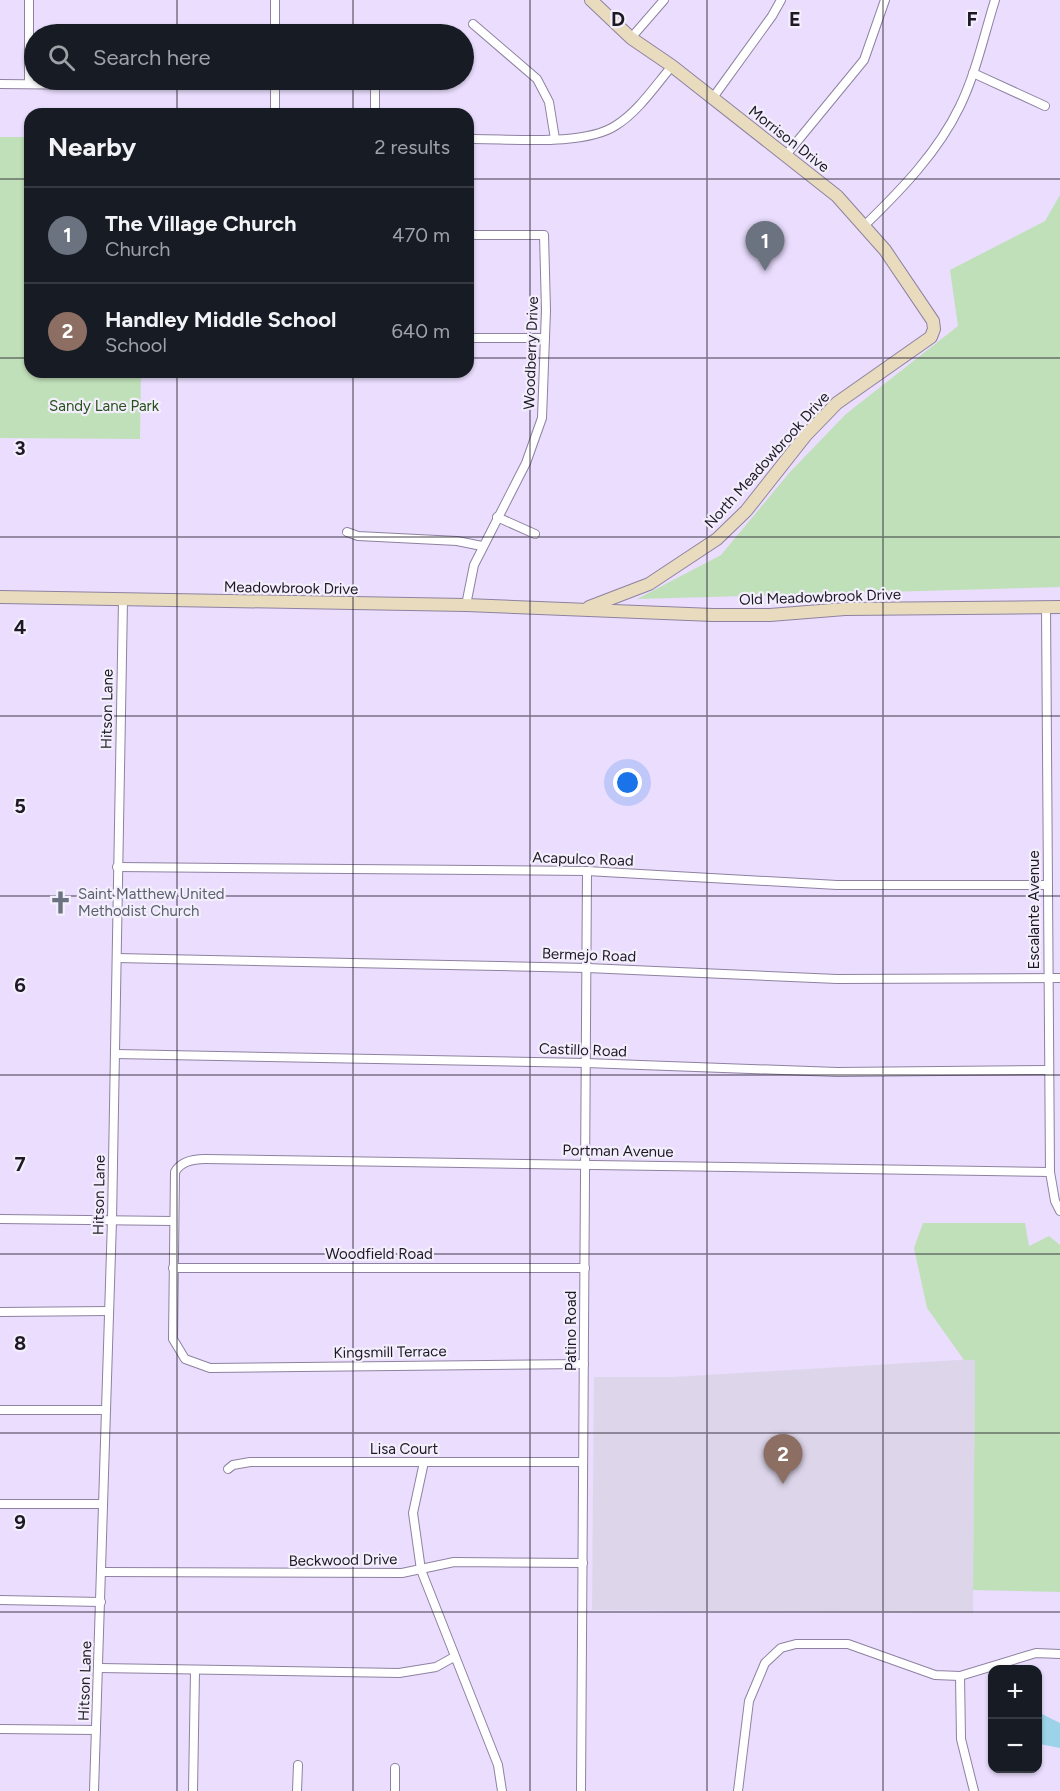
<!DOCTYPE html>
<html lang="en">
<head>
<meta charset="utf-8">
<style>
	:root { --surface:#171b24; --page:#20242c; --text:#f1f3f6; --muted:#9ea1a6; --line:#363941; --accent:#7c3aed }
	body { margin:0; font-family:Figtree,sans-serif; background:var(--page); color:var(--text) }
	.controls { position:absolute; right:18px; bottom:18px; display:grid; overflow:hidden; border-radius:12px; box-shadow:0 2px 4px #0004 }
	.controls button { width:54px; height:54px; display:grid; place-items:center; padding:0; border:0; border-bottom:2px solid var(--line); background:var(--surface); color:var(--text); font:30px sans-serif }
	.you { position:absolute; left:628px; top:783px; width:21px; height:21px; margin:-15px; border:4px solid #fff; border-radius:50%; background:#1a73e8; box-shadow:0 0 0 9px #1a73e833 }
	.badge { display:grid; place-items:center; width:39px; height:39px; border-radius:50%; background:var(--accent); color:#fff; font-size:20px; font-weight:700 }
	.pin { position:absolute; translate:-50% -50px; filter:drop-shadow(0 2px 3px #0008) }
	.pin::after { content:''; position:absolute; top:32px; width:21px; height:18px; background:inherit; clip-path:polygon(0 0,100% 0,50% 100%) }
	.list { margin:0; padding:0; list-style:none }
	h2 { display:flex; justify-content:space-between; align-items:center; height:78px; margin:0; padding:0 24px; font-size:26px }
	h2 small { font-size:20px; font-weight:400; color:var(--muted) }
	.list li { display:grid; grid-template-columns:39px 1fr auto; gap:18px; align-items:center; box-sizing:border-box; height:96px; padding:0 24px; border-top:2px solid var(--line) }
	.list b { display:block; font-size:22px; white-space:nowrap }
	.list p { margin:0; font-size:20px; white-space:nowrap; color:var(--muted) }
	.list em { font-size:20px; font-style:normal; color:var(--muted) }
	.icon { flex:none; width:33px; height:33px; fill:none; stroke:currentColor; stroke-width:2; stroke-linecap:round; stroke-linejoin:round }
	.map { position:relative; flex:none; width:1060px; height:1791px; overflow:hidden }
	.search { position:absolute; background:var(--surface); box-shadow:0 2px 4px #0004; left:24px; top:24px; width:450px; height:66px; display:flex; align-items:center; gap:15px; box-sizing:border-box; padding:0 21px; border-radius:33px; color:var(--muted); font-size:22px }
	.panel { position:absolute; background:var(--surface); box-shadow:0 2px 4px #0004; left:24px; top:108px; width:450px; height:270px; border-radius:18px }
	.map>svg:first-child { display:block }
	.education { fill:#ddd6eb }
	.green { fill:#c0e0b9 }
	.water { fill:#9cd3e8 }
	.lines { fill:none; stroke-linecap:round; stroke-linejoin:round }
	.street-casing { stroke:#8e82a0; stroke-width:10 }
	.secondary-casing { stroke:#8e82a0; stroke-width:14 }
	.street { stroke:#fff; stroke-width:8 }
	.secondary { stroke:#e9dcbe; stroke-width:12 }
	.grid { fill:none; stroke:#1d1824; stroke-width:1.5; stroke-opacity:0.55 }
	.labels { text-anchor:middle; stroke-width:4.5; stroke-linejoin:round; paint-order:stroke }
	.street-label { font-size:15px; fill:#1d1824; stroke:#f3eefc }
	.park-label { font-size:15px; fill:#28511d; stroke:#f3eefc }
	.worship-label { font-size:15px; fill:#5b616d; stroke:#f3eefc; text-anchor:start }
	.grid-label { font-size:20px; text-anchor:middle; font-weight:bold; fill:#1d1824; stroke:#f3eefc; stroke-width:4.5; stroke-linejoin:round; paint-order:stroke }
</style>
</head>
<body>
<div class="map">
<svg width="1060" height="1791" viewBox="0 0 1060 1791">
	<rect width="100%" height="100%" fill="#eaddfe"/>
	<path class="education" d="M975,1359L973,1613L592,1610L594,1377H673Z"/>
	<g class="green">
		<path d="M0,137H30V372H141L140,439L0,438Z"/>
		<path d="M1060,195V587L637,599L721,555L790,472L846,414L958,326L950,270L1045,221Z"/>
		<path d="M923,1223H1025L1029,1246L1049,1236L1060,1245V1592L973,1590L975,1360H964L927,1308L914,1248Z"/>
	</g>
	<path class="water" d="M1038,1706L1042,1714L1060,1723V1748L1040,1744Z"/>
	<g class="lines">
		<defs>
			<g id="street">
				<path d="M275,0V34"/>
				<path d="M473,24L537,79L549,102L555,139"/>
				<path d="M631,38L664,0"/>
				<path d="M973,73L1045,106"/>
				<path d="M0,84L96,85"/>
				<path d="M29,84V0"/>
				<path d="M712,99L772,16L781,0"/>
				<path d="M275,114V80"/>
				<path d="M375,114V87"/>
				<path d="M468,139C507,138 582,147 615,126C638,112 655,86 672,66"/>
				<path d="M786,155L864,60L885,0"/>
				<path d="M865,225C901,190 938,152 960,106C976,73 984,35 995,0"/>
				<path d="M468,338H545"/>
				<path d="M497,517L535,534"/>
				<path d="M347,532L358,536L457,541L482,546"/>
				<path d="M466,605L474,565L526,463L542,418L546,310L544,235H468"/>
				<path d="M1046,607L1050,1172L1055,1201L1060,1211"/>
				<path d="M117,867L587,871L837,885H1048"/>
				<path d="M117,958L587,968L837,979L1060,978"/>
				<path d="M116,1054L586,1063L837,1072L1049,1070"/>
				<path d="M0,1219L173,1221"/>
				<path d="M173,1268H585"/>
				<path d="M0,1312L109,1311"/>
				<path d="M584,1364L210,1368L185,1359L173,1339L175,1172C181,1161 193,1159 205,1159L1050,1172"/>
				<path d="M0,1410H105"/>
				<path d="M424,1462L413,1513L421,1570L498,1765L502,1791"/>
				<path d="M228,1469L233,1465L250,1462H583"/>
				<path d="M0,1504H103"/>
				<path d="M102,1572L402,1573L454,1562L583,1563"/>
				<path d="M0,1600L101,1602"/>
				<path d="M100,1668L399,1673L436,1667L454,1657"/>
				<path d="M960,1676L961,1739L974,1791"/>
				<path d="M0,1729L96,1730"/>
				<path d="M94,1791L112,1220L123,600"/>
				<path d="M193,1791L195,1671"/>
				<path d="M297,1791L298,1765"/>
				<path d="M395,1791V1768"/>
				<path d="M581,1791L587,871"/>
				<path d="M738,1791L749,1701L765,1663L781,1648L796,1644H848L935,1675L960,1676L1036,1653L1060,1654"/>
			</g>
			<g id="secondary">
				<path d="M0,597L466,605L713,615H770L845,609L1060,607"/>
				<path d="M589,607L649,584L717,539L746,511L806,435L837,403L931,337L934,329L933,321L885,250L837,196L672,66L631,38L591,0"/>
			</g>
		</defs>
		<use href="#street" class="street-casing"/>
		<use href="#secondary" class="secondary-casing"/>
		<use href="#street" class="street"/>
		<use href="#secondary" class="secondary"/>
	</g>
	<path class="grid" d="M177,0V34M353,0V34M530,0V1791M707,0V1791M883,0V1791M177,80V114M353,80V114M0,179H30M468,179H1060M0,358H30M468,358H1060M177,372V1791M353,372V1791M0,537H1060M0,716H1060M0,896H1060M0,1075H1060M0,1254H1060M0,1433H1060M0,1612H1060"/>
	<defs>
		<symbol id="church-bare" viewBox="-9 -9 18 18"><path d="M-1.2-6h2.4v3.5h3.3v2.4h-3.3V6h-2.4V-.1h-3.3v-2.4h3.3Z" fill="#6b7280" stroke="#f3eefc" stroke-width="2.5" paint-order="stroke"/></symbol>
	</defs>
	<g fill-rule="evenodd">
		<use href="#church-bare" x="44" y="886" width="33" height="33"/>
	</g>
	<g class="labels">
		<g class="street-label">
			<text transform="translate(789 139) rotate(38)" y="5">Morrison Drive</text>
			<text transform="translate(531 353) rotate(-88)" y="5">Woodberry Drive</text>
			<text transform="translate(767 460) rotate(-48)" y="5">North Meadowbrook Drive</text>
			<text transform="translate(291 588) rotate(1)" y="5">Meadowbrook Drive</text>
			<text transform="translate(820 597) rotate(-2)" y="5">Old Meadowbrook Drive</text>
			<text transform="translate(107 709) rotate(-89)" y="5">Hitson Lane</text>
			<text transform="translate(583 859) rotate(2)" y="5">Acapulco Road</text>
			<text transform="translate(1034 910) rotate(-90)" y="5">Escalante Avenue</text>
			<text transform="translate(589 955) rotate(2)" y="5">Bermejo Road</text>
			<text transform="translate(583 1050) rotate(2)" y="5">Castillo Road</text>
			<text transform="translate(618 1151) rotate(1)" y="5">Portman Avenue</text>
			<text transform="translate(99 1195) rotate(-89)" y="5">Hitson Lane</text>
			<text x="379" y="1259">Woodfield Road</text>
			<text transform="translate(571 1331) rotate(-90)" y="5">Patino Road</text>
			<text transform="translate(390 1352) rotate(-1)" y="5">Kingsmill Terrace</text>
			<text x="404" y="1454">Lisa Court</text>
			<text transform="translate(343 1560) rotate(-1)" y="5">Beckwood Drive</text>
			<text transform="translate(85 1681) rotate(-88)" y="5">Hitson Lane</text>
		</g>
		<g class="park-label">
			<text x="104" y="411">Sandy Lane Park</text>
		</g>
		<g class="worship-label">
			<text x="78" y="899">Saint Matthew United<tspan x="78" dy="17">Methodist Church</tspan></text>
		</g>
	</g>
	<g class="grid-label">
		<text x="618" y="26">D</text>
		<text x="795" y="26">E</text>
		<text x="972" y="26">F</text>
		<text x="20" y="455">3</text>
		<text x="20" y="634">4</text>
		<text x="20" y="813">5</text>
		<text x="20" y="992">6</text>
		<text x="20" y="1171">7</text>
		<text x="20" y="1350">8</text>
		<text x="20" y="1529">9</text>
	</g>
</svg>
<div class="controls">
<button>+</button>
<button>−</button>
</div>
<div class="you"></div>
<div class="pin badge" style="left:765px;top:271px;background:#6b7280">1</div>
<div class="pin badge" style="left:783px;top:1484px;background:#8d6e63">2</div>
<div class="search"><svg class="icon" aria-label="search" viewBox="0 0 24 24"><circle cx="10" cy="10" r="6"/><path d="M15 15l6 6"/></svg>Search here</div>
<section class="panel">
<h2>Nearby<small>2 results</small></h2>
<ul class="list">
<li><span class="badge" style="background:#6b7280">1</span><div><b>The Village Church</b><p>Church</p></div><em>470 m</em></li>
<li><span class="badge" style="background:#8d6e63">2</span><div><b>Handley Middle School</b><p>School</p></div><em>640 m</em></li>
</ul>
</section>
</div>
</body>
</html>
